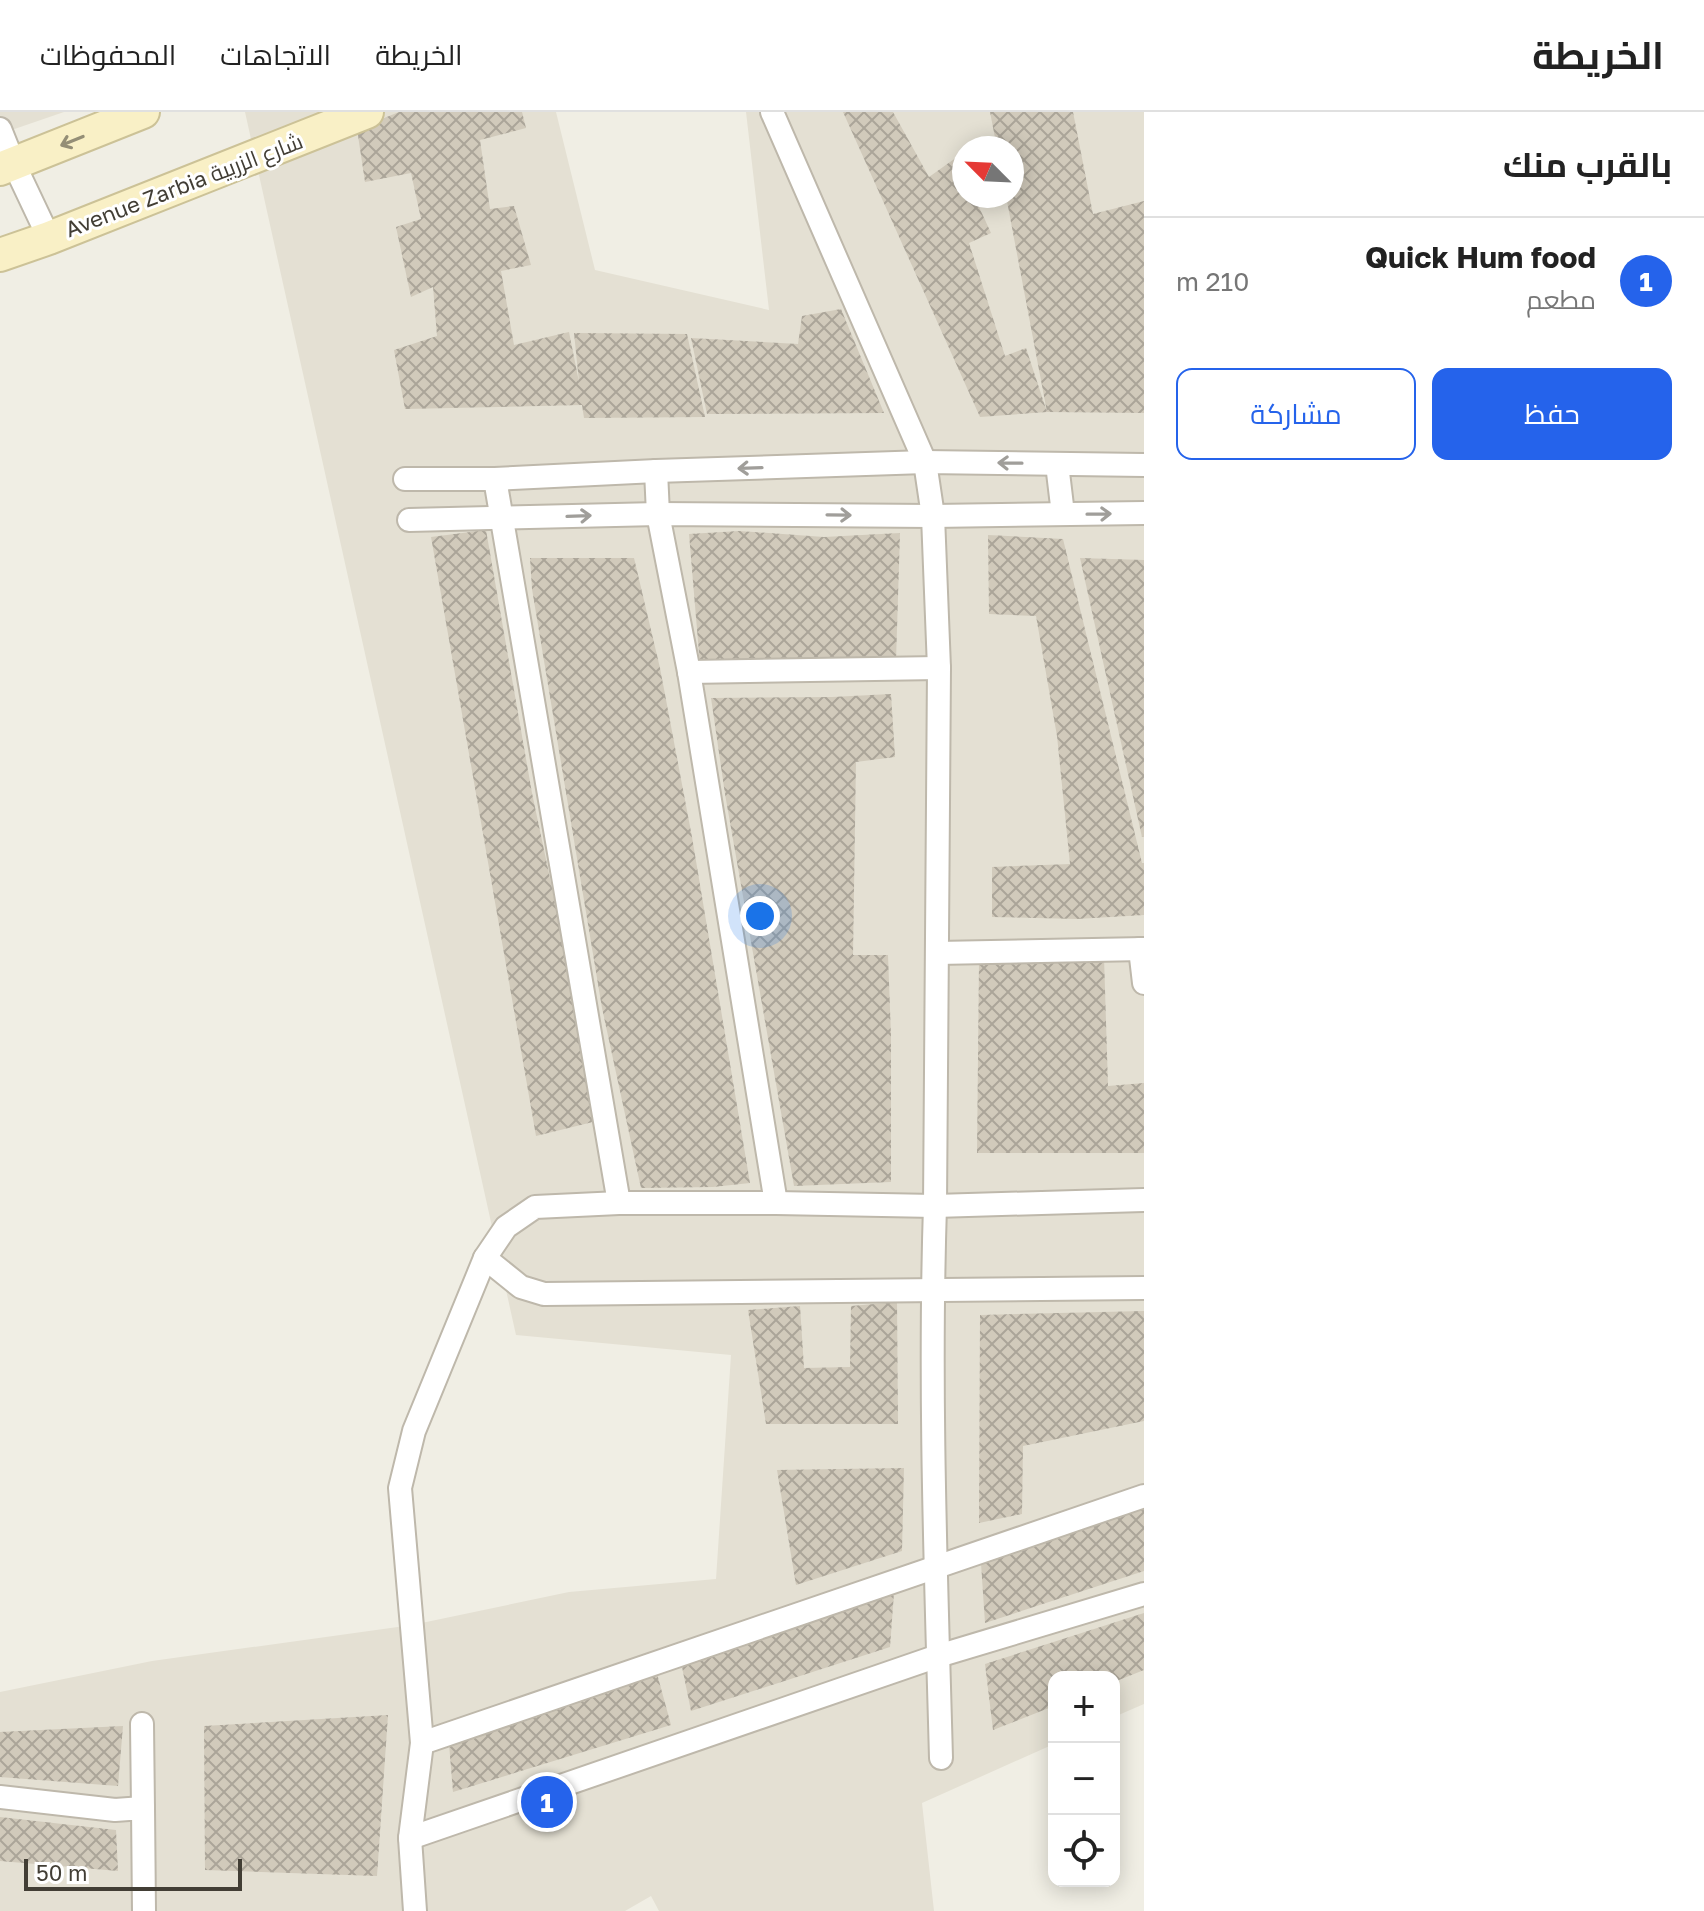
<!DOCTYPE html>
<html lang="ar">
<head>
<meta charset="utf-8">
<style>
	:root { --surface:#fff; --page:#f2f2f2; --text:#222; --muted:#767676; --line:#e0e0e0; --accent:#2563eb }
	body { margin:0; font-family:"Golos Text",Cairo,sans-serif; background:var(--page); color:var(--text); direction:rtl }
	.controls { position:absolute; right:24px; bottom:24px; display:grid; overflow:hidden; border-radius:16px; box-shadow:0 4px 20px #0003 }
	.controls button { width:72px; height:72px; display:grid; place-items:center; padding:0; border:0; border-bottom:2px solid var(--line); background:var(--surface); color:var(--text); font:40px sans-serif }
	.compass { position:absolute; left:952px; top:24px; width:72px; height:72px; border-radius:50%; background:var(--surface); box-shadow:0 4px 20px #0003; rotate:294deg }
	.scale { position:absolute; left:24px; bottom:20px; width:218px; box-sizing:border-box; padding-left:8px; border:4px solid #423e35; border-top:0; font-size:22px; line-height:28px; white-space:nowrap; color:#423e35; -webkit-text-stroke:6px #fff; paint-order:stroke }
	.you { position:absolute; left:760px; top:804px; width:28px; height:28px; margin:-20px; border:6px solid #fff; border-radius:50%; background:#1a73e8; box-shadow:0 0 0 12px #1a73e833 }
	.badge { display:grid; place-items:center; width:52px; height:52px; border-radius:50%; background:var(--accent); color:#fff; font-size:26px; font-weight:700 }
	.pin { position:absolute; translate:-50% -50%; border:4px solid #fff; box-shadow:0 2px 8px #0006 }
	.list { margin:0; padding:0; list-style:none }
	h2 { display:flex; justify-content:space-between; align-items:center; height:104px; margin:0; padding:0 32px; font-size:34px }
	h2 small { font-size:26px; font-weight:400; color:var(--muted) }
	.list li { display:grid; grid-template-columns:52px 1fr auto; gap:24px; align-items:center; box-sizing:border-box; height:128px; padding:0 32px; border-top:2px solid var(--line) }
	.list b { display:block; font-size:30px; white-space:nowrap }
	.list p { margin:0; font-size:26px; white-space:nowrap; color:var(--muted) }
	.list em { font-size:26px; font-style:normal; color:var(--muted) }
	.actions { display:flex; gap:16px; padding:24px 32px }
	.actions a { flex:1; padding:18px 0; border:2px solid var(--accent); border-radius:16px; text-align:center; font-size:28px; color:var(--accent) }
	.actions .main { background:var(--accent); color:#fff }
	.icon { flex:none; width:44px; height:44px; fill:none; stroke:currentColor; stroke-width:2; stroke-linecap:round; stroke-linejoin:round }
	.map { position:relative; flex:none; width:1144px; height:1799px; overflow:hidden; direction:ltr }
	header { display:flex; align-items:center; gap:48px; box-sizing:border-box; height:112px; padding:0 40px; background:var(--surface); border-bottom:2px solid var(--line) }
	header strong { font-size:38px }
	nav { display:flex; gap:44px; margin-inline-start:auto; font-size:28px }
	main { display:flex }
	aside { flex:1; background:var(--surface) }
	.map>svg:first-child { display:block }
	.residential { fill:#e4e0d3; fill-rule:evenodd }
	.building { fill:url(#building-cross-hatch) }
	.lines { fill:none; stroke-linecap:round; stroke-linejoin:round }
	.minor-casing { stroke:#beb8ab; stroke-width:26 }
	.secondary-casing { stroke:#ccc297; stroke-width:36 }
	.minor { stroke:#fff; stroke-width:22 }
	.secondary { stroke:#f9f0c6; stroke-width:32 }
	.oneway { stroke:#948e76 }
	.oneway2 { stroke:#a09e9a }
	.labels { text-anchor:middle; stroke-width:6; stroke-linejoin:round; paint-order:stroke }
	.street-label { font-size:22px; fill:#423e35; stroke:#fff }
</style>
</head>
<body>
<header>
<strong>الخريطة</strong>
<nav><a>الخريطة</a><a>الاتجاهات</a><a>المحفوظات</a></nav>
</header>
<main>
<aside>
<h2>بالقرب منك<small></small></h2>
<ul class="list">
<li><span class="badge">1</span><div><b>Quick Hum food</b><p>مطعم</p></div><em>210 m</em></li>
</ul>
<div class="actions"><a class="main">حفظ</a><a>مشاركة</a></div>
</aside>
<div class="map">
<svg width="1144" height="1799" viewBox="0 0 1144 1799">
	<defs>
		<pattern id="building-cross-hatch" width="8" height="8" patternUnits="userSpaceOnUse" patternTransform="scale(2)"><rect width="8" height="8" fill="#d1cabb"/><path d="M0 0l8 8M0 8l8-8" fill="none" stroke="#aba599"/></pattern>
	</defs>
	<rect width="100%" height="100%" fill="#f0eee4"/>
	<g class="residential">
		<path d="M0,0H64L0,22Z"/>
		<path d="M245,0H556L595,158L769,198L746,0H1144V1592L1114,1605V1565H1054V1632L922,1691L934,1799H659L651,1784L625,1799H0V1580L152,1549L412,1513L569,1480L716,1467L731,1243L516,1223ZM964,36H1012V84H964Z"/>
	</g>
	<g class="building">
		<path d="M399,0H522L526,16L480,28L490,97L514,94L531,153L501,159L514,233L569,220L579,270L574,221L687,222L705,305L584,306L582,293L405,297L394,238L437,224L433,175L411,185L396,115L421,107L411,61L365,70L357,17Z"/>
		<path d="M843,0H893L929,65L957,45L964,62V84H974L991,121L969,131L1005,244L1026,236L1047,300L1006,84H1012V36H997L990,0H1073L1093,102L1144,89V301L1047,300L980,305Z"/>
		<path d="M841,197L884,301L707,302L691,226L798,232L802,204Z"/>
		<path d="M486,418L532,681L601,1008L536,1024L431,425Z"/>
		<path d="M739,419L824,425L900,421L896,549L700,553L689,422Z"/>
		<path d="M988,423L1063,427L1142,751H1144V803L1077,807L992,805V755L1070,752L1057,624L1036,504L989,502Z"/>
		<path d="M530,446H634L660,556L692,725L750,1071L713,1075L641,1076L602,896L532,477Z"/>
		<path d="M1080,446L1144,448V725H1142Z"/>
		<path d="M891,582L895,645L856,650L853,843H888L891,924V1070L794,1074L725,682L711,586L832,585Z"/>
		<path d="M1104,845L1108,974L1144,971V1041H977L979,849Z"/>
		<path d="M897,1190L898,1312H766L748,1198L800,1194L804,1256L850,1255L851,1194Z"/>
		<path d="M1144,1199V1309L1023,1334L1022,1402L979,1411L980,1203Z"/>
		<path d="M904,1356L902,1439L796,1473L777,1358Z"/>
		<path d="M1144,1397V1459L985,1511L981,1451Z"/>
		<path d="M894,1481L890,1535L691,1599L682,1555Z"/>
		<path d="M1144,1501V1558L1114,1570V1565H1054V1594L993,1618L985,1552Z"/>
		<path d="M656,1558L671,1613L453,1680L449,1632Z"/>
		<path d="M388,1603L377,1764L205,1758L204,1614Z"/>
		<path d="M123,1614L118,1674L0,1665V1620Z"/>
		<path d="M0,1705L116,1718L118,1759L0,1749Z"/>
	</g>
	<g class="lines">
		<defs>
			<g id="minor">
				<path d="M772,0L925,350L933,404L939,556L935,1094C929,1278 936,1462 941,1646"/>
				<path d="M0,17L14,52L49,126"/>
				<path d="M1057,352L1063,402"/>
				<path d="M656,359L658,402L689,560L776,1091"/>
				<path d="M405,367H495L656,359L925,350L1144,353"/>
				<path d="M495,367L619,1091"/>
				<path d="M409,408L658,402L933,404L1144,401"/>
				<path d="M689,560L939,556"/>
				<path d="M1140,837L1144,871"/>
				<path d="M937,841L1144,837"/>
				<path d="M485,1146L521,1175L544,1182L1144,1176"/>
				<path d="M142,1612L143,1696"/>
				<path d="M422,1631L1144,1384"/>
				<path d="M0,1685L115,1698L143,1696L144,1799"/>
				<path d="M410,1726L938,1544L1144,1482"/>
				<path d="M415,1799L410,1726L422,1631L400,1376L414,1319L485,1146L506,1115L535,1095L619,1091H776L935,1094L1144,1088"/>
			</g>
			<g id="secondary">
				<path d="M0,57L143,0"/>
				<path d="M0,143L49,126L367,0"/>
			</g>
		</defs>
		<use href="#minor" class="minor-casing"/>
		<use href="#secondary" class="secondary-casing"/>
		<use href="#minor" class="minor"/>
		<use href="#secondary" class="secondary"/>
	</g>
	<defs><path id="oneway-shaft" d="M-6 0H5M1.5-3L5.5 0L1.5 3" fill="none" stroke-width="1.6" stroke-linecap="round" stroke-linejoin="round" transform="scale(2)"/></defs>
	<use class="oneway" href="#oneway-shaft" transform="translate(72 29) rotate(158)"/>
	<g class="oneway2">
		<use href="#oneway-shaft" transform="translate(1010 351) rotate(-179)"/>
		<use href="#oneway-shaft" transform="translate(750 356) rotate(178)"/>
		<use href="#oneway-shaft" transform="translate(1099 402) rotate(-1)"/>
		<use href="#oneway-shaft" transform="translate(839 403) rotate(1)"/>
		<use href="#oneway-shaft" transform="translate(579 404) rotate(-2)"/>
	</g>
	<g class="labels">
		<g class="street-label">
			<text transform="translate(184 73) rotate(-21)" y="8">Avenue Zarbia شارع الزربية</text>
		</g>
	</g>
</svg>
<div class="controls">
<button>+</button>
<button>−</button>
<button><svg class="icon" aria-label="locate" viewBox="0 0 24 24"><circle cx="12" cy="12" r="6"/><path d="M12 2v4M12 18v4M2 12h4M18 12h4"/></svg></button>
</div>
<svg class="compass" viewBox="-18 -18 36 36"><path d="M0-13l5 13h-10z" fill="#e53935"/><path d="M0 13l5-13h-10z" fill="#767676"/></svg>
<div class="scale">50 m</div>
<div class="you"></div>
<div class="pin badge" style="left:547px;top:1690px">1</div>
</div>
</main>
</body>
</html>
